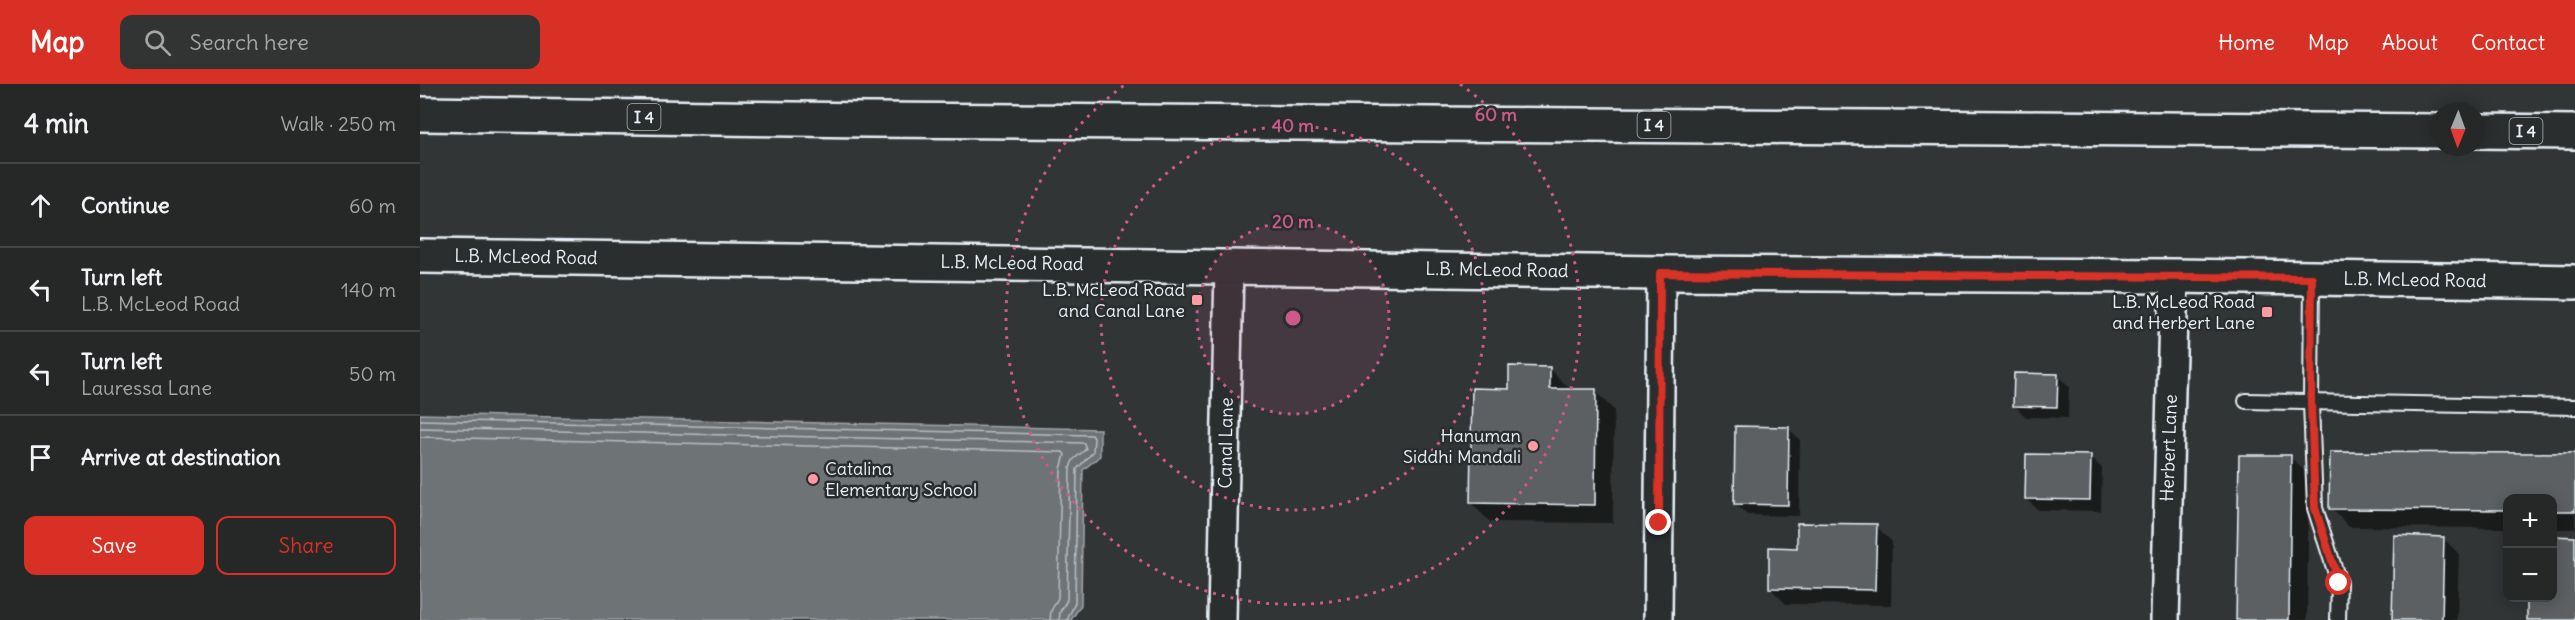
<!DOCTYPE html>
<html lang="en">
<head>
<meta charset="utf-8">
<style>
	:root { --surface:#262828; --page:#323434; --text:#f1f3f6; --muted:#a4a6a8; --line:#424445; --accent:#d93025 }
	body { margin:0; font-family:Delius,sans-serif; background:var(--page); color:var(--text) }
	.controls { position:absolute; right:18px; bottom:18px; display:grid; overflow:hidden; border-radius:12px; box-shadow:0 3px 15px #0003 }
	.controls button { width:54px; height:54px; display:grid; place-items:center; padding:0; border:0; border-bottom:2px solid var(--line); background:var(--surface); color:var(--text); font:30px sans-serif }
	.compass { position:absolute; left:2011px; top:18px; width:54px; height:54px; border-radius:50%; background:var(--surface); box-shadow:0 3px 15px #0003; rotate:181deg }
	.stop { position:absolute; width:18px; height:18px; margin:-14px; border:4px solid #d93025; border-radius:50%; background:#fff }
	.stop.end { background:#d93025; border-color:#fff; box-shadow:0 2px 6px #0008 }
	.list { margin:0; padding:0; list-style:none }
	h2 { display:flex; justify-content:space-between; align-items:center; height:78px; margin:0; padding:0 24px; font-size:26px }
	h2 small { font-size:20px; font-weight:400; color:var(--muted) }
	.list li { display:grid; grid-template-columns:39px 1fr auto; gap:18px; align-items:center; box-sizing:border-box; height:84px; padding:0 24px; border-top:2px solid var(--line) }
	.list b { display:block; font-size:22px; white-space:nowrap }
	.list p { margin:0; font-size:20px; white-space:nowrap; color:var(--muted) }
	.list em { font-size:20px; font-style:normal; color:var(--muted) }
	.actions { display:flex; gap:12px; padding:18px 24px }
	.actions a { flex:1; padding:14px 0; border:2px solid var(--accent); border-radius:12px; text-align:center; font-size:21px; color:var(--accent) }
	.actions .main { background:var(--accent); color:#fff }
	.icon { flex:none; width:33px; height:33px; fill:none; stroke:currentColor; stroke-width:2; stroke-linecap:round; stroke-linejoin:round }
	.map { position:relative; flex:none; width:2155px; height:536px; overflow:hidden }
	header { display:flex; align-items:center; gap:36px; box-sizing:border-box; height:84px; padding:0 30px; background:var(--accent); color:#fff }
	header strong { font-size:28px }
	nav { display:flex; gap:33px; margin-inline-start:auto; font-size:21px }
	.search { width:420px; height:54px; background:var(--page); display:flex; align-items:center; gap:15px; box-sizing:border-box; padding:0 21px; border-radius:12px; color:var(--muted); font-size:22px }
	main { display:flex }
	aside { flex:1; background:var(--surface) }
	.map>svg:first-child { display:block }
	.water { fill:#6e7376; stroke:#9fa5aa; stroke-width:1.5 }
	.shadow { fill:#0007 }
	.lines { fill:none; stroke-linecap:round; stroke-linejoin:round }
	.shore { stroke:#b7bfc4; stroke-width:1.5 }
	.building { fill:#5c6063; stroke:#e8f1f8; stroke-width:1.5 }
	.service-casing { stroke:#e8f1f8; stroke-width:18 }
	.minor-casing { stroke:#e8f1f8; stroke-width:32 }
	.tertiary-casing { stroke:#e8f1f8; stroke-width:38 }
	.motorway-casing { stroke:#e8f1f8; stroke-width:38 }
	.service { stroke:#2a2d2e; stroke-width:14 }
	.minor { stroke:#2a2d2e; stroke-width:27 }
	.tertiary { stroke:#2a2d2e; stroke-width:33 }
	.motorway { stroke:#2a2d2e; stroke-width:33 }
	.route { stroke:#d93025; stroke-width:8 }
	.ring { fill:none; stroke:#cd598a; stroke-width:3; stroke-dasharray:3 6 }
	.poi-dot { fill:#ff9aa2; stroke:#2a2d2e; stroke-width:2 }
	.labels { text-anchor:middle; stroke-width:5; stroke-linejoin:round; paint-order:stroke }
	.shield { fill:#2a2d2e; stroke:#afb6bb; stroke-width:1.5 }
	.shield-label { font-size:16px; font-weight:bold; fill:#e8f1f8 }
	.street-label { font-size:18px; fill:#e8f1f8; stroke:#2a2d2e }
	.poi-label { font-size:18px; fill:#e8f1f8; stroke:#2a2d2e; text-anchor:end }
	.centre { fill:#cd598a; stroke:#2a2d2e; stroke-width:3 }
	.ring-label { font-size:18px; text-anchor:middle; font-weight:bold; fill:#cd598a; stroke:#2a2d2e; stroke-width:5; stroke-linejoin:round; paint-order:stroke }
</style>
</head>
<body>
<header>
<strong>Map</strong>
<div class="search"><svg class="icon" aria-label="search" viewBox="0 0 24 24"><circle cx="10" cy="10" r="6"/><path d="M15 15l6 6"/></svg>Search here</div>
<nav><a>Home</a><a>Map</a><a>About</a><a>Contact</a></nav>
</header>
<main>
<aside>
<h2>4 min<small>Walk · 250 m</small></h2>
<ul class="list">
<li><svg class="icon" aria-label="ahead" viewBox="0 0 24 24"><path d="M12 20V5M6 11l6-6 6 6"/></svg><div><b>Continue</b></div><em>60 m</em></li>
<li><svg class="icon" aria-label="left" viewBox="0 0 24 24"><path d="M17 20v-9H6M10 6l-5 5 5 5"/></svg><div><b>Turn left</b><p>L.B. McLeod Road</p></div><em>140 m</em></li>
<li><svg class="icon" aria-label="left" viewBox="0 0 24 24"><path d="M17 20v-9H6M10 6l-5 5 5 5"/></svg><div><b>Turn left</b><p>Lauressa Lane</p></div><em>50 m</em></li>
<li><svg class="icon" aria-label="arrive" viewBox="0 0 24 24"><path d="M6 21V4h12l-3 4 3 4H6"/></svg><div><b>Arrive at destination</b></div></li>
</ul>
<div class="actions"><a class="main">Save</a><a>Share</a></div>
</aside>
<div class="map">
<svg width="2155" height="536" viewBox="0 0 2155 536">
	<rect width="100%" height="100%" fill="#323536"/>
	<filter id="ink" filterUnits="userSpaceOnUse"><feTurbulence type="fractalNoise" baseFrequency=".0167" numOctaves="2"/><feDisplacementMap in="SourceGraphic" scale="12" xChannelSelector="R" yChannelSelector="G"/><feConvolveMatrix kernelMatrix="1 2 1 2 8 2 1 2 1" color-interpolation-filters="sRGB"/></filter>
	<g filter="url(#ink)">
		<path class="water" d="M0,330L680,345V372L663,386L661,521L651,536H0Z"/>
		<g class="shadow">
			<path d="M1129,284L1148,303V306L1175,307L1194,326L1193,439L1070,438L1051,419L1090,306Z"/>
			<path d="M1637,291L1649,303L1648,334L1606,333L1595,322Z"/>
			<path d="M1369,345L1380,356L1379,432L1327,431L1315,420Z"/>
			<path d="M2155,371V445H2132V414H2088V444L1929,443L1911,424Z"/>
			<path d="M1670,373L1682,384L1681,427L1618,426L1606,415Z"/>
			<path d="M1870,373L1889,391L1887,536H1818Z"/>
			<path d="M1456,442L1472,458L1471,521L1366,520L1350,504L1378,465Z"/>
			<path d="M2023,454L2039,470L2037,536H1973Z"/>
		</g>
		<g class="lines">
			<g class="shore">
				<path d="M0,336L672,351L674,354L673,368L657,385L655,519L647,536"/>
				<path d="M0,344L664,359L666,365L653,376L650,384L647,516L640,528L639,536"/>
				<path d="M0,353L643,368L645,371L641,385L638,514L631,527L630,536"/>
			</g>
		</g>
		<g class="building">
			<path d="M1089,282L1130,283V305H1176L1175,421L1050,419L1052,304L1089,305Z"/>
			<path d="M1594,289L1638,290L1637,323L1593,322Z"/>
			<path d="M1315,342L1369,343L1368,421L1314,420Z"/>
			<path d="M1910,368L2155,369V427H2132V414H2088V426L1909,425Z"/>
			<path d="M1606,370L1671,371L1670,416L1605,415Z"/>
			<path d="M1819,371H1871L1869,536H1816Z"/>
			<path d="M1377,439L1457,440L1455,506L1349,504V463L1377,464Z"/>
			<path d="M1974,451L2024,453L2022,536H1972Z"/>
			<path d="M2132,452L2155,453V536H2107V514H2132Z"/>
		</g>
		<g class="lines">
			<defs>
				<g id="service">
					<path d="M1892,194L1891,319L1895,424L1919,499L1918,536"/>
					<path d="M1826,317L2155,323"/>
				</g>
				<g id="minor">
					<path d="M802,536L809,182"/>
					<path d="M1238,536L1241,189"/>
					<path d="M1745,536L1754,192"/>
				</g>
				<path id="tertiary" d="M0,172L1241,189L1754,192L2155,198"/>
				<g id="motorway">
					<path d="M0,30L448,36L2020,47"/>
					<path d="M2056,47L2155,48"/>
				</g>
			</defs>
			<use href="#service" class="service-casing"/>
			<use href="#minor" class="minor-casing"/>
			<use href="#tertiary" class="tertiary-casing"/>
			<use href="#motorway" class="motorway-casing"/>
			<use href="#service" class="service"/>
			<use href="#minor" class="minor"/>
			<use href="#tertiary" class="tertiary"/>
			<use href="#motorway" class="motorway"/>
		</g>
	</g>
	<g class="lines" filter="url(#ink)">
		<path class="route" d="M1239,439L1240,189L1892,194L1891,319L1895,424L1919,499"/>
	</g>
	<circle cx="873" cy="234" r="96" fill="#cd598a" fill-opacity=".12"/>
	<g class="ring">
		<circle cx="873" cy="234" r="96"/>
		<circle cx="873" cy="234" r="192"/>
		<path d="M1040 0A287 287 0 1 1 706 0"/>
	</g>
	<g class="poi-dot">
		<rect x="771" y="210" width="12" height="12" rx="3"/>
		<rect x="1841" y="222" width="12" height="12" rx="3"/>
		<circle cx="1113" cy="362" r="6"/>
		<circle cx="393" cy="395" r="6"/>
	</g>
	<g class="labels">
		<g class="shield">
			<rect x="207.5" y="20" width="33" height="26" rx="4.5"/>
			<rect x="1217.5" y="28" width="33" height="26" rx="4.5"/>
			<rect x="2089.5" y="34" width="33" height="26" rx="4.5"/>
		</g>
		<g class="shield-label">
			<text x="224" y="39">I 4</text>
			<text x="1234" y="47">I 4</text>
			<text x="2106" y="53">I 4</text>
		</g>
		<g class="street-label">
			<text transform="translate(106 173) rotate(1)" y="6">L.B. McLeod Road</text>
			<text transform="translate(592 179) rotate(1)" y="6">L.B. McLeod Road</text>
			<text transform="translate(1077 186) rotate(1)" y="6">L.B. McLeod Road</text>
			<text transform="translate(1995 196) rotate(1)" y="6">L.B. McLeod Road</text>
			<text transform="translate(806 359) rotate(-89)" y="6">Canal Lane</text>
			<text transform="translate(1749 364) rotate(-88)" y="6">Herbert Lane</text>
		</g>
		<g class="poi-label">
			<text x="765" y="212">L.B. McLeod Road<tspan x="765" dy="21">and Canal Lane</tspan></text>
			<text x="1835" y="224">L.B. McLeod Road<tspan x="1835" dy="21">and Herbert Lane</tspan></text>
			<text x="1101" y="358">Hanuman<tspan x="1101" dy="21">Siddhi Mandali</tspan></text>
			<text x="405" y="391" text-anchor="start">Catalina<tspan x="405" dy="21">Elementary School</tspan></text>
		</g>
	</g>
	<circle cx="873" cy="234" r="9" class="centre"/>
	<g class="ring-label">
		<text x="1076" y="37">60 m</text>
		<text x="873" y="48">40 m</text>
		<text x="873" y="144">20 m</text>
	</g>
</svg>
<div class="controls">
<button>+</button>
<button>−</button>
</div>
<svg class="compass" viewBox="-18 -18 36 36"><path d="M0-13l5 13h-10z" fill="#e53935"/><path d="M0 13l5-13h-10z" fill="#a4a6a8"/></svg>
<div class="stop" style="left:1919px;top:499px"></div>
<div class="stop end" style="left:1239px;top:439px"></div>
</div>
</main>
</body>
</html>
